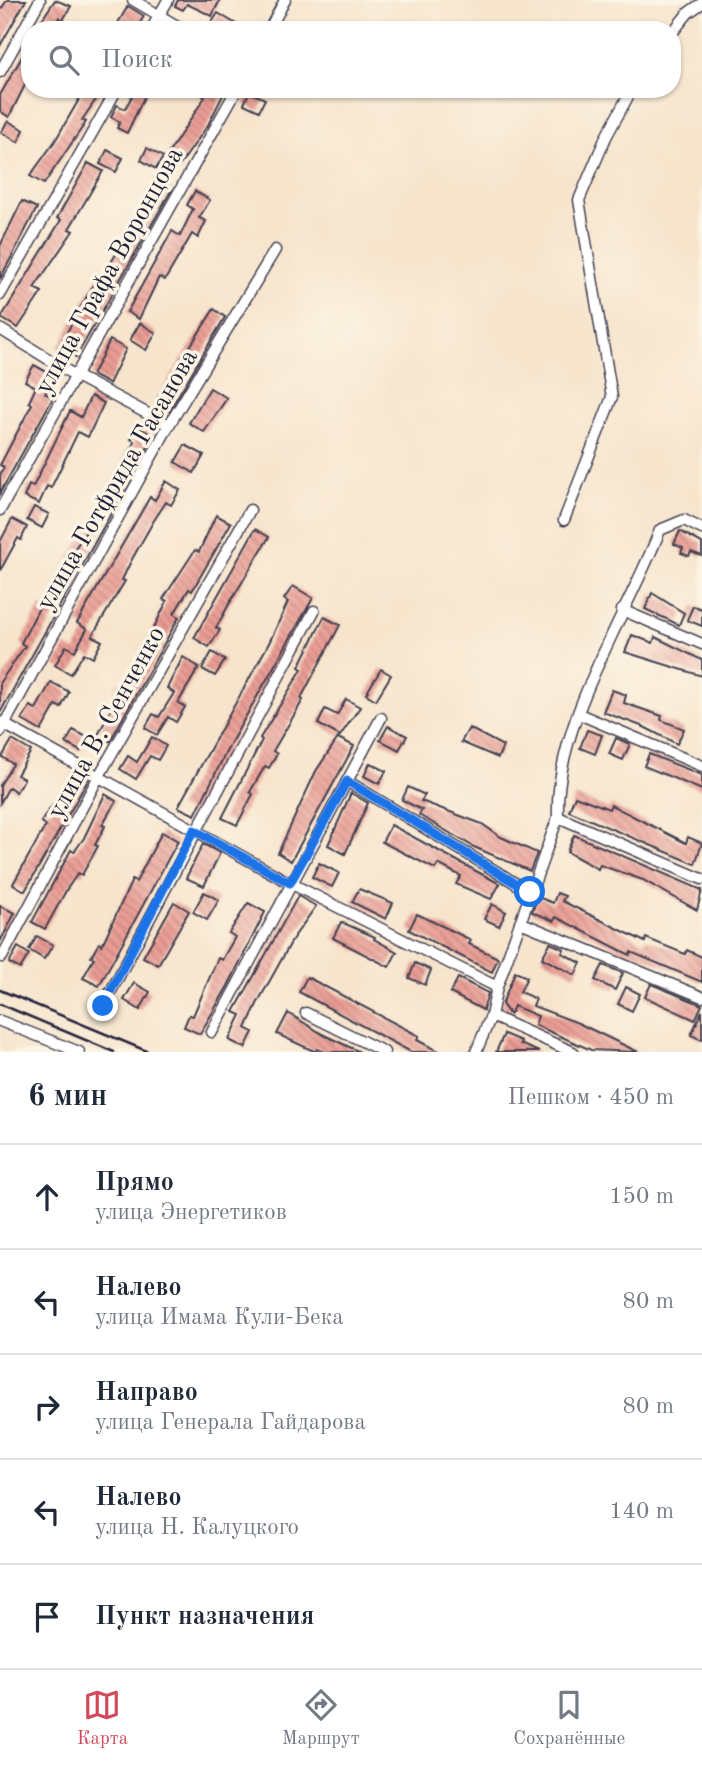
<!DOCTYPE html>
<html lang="ru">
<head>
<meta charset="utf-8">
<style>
	:root { --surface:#fff; --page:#f6f6f7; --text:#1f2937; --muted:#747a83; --line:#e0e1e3; --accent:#d1495b }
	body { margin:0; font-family:"Old Standard TT",serif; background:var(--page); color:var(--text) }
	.stop { position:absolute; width:21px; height:21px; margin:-16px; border:5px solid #1a73e8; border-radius:50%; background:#fff }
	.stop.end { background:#1a73e8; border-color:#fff; box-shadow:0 2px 7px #0008 }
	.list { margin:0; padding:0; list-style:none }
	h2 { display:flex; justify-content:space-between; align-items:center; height:91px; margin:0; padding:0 28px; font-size:30px }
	h2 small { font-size:23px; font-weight:400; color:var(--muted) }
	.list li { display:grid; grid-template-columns:46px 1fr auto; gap:21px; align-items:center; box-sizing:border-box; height:105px; padding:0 28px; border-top:2px solid var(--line) }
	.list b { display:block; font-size:26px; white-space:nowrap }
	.list p { margin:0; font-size:23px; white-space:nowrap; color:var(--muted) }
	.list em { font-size:23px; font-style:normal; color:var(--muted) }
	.icon { flex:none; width:38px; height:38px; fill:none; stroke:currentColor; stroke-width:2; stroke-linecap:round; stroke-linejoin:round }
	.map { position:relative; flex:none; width:702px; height:1052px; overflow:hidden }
	.search { position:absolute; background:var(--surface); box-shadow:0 2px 5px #0004; left:21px; right:21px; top:21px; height:77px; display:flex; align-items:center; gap:18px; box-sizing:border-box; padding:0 24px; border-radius:28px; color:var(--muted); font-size:26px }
	.sheet { height:616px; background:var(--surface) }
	nav { display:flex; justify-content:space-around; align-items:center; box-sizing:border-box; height:98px; border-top:2px solid var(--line); background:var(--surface); font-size:19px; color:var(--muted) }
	nav a { display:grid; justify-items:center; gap:4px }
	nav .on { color:var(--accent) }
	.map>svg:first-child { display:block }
	.building { fill:url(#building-back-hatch) }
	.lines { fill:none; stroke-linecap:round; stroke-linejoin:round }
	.minor-casing { stroke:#423f51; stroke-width:13 }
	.minor { stroke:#fff; stroke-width:10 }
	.rail { stroke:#22223b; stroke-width:2.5 }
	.route { stroke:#1a73e8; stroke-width:9 }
	.labels { text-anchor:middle; stroke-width:7; stroke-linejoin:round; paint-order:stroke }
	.street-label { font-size:26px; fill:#22223b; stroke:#fcf5e5 }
</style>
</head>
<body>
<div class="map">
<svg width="702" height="1052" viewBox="0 0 702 1052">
	<defs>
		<pattern id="building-back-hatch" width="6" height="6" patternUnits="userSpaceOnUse" patternTransform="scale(1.75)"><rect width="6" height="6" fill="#eb9d94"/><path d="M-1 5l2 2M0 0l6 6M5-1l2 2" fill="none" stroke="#be807a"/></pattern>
	</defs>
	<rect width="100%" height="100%" fill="#fcf5e5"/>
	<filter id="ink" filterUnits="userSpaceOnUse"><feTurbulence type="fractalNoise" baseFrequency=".0143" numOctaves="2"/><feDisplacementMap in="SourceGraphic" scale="14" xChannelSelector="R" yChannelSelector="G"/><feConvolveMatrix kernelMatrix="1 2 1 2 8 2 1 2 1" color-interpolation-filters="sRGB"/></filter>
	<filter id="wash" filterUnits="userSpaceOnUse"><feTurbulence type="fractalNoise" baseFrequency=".00686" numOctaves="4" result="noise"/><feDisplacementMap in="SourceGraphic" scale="28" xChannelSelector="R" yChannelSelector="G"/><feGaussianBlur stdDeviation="1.57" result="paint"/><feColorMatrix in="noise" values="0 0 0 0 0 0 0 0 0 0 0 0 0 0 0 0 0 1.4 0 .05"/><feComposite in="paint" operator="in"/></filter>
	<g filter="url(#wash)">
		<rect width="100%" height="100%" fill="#f7e4cc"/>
		<g id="blocks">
			<g class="building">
				<path d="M7,0H26L0,46V11Z"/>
				<path d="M55,0L71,6L63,20L59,17L51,30H35Z"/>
				<path d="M178,0H220L212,16L187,4L183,10L175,6Z"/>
				<path d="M128,6L144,16L136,30H129L118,23Z"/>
				<path d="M218,13L236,24L232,30H218L210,25Z"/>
				<path d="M30,43V75L9,117L0,111V95Z"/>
				<path d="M85,89H103L82,120L86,122L44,184L30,176L55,141Z"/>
				<path d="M136,89H148L127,133L117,128L120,122L111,117L117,105L125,109Z"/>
				<path d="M206,89H226L208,125L180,165L166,157L205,97L203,96Z"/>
				<path d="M249,92L265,99L259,111L244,104Z"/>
				<path d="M8,121L24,130L18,142L1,132Z"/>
				<path d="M147,148L163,157L156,169L141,160Z"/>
				<path d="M107,150L123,158L116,172L100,164Z"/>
				<path d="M88,163L103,171L69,229L73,231L34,288L42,292L18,328L1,318L61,220L57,218Z"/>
				<path d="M155,179L172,189L76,357L58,348L99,275L102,277L139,217L136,215Z"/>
				<path d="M195,191L210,200L199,218L206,221L198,238L192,234L165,280L159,277L139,319L127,312L172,231L180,236L193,209L187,205Z"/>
				<path d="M22,201L37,208L0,279V246Z"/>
				<path d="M214,309L225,317L169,411L155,402Z"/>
				<path d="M140,323L156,333L146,350L130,340Z"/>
				<path d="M110,340L126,349L109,384L92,375Z"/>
				<path d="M34,365L54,376L45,393L53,398L0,493V475L4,467L0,465L32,404L29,402L36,387L25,381Z"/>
				<path d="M210,388L227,398L204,432L189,423Z"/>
				<path d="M91,396L104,403L88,437L78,432L51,488L47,486L39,504L24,497L29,485L33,487L70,411L81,417Z"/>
				<path d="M138,427L154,436L0,713V682L25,646L21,643L40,606L46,609L68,571L65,569L72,553L109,497L106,496L113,479L135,442L131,439Z"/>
				<path d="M185,445L204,455L194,473L175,462Z"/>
				<path d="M166,481L180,490L171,505L166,502L153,522L131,561L122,580L125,581L92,636L102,641L93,658L84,653L71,674L55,665L66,646L75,651L87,629L77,623L150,497L155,500Z"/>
				<path d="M34,507L49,514L42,528L27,520Z"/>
				<path d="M216,515L231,523L192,591L189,589L174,614L179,617L110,741L98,735L118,696L113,693L119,681L126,684L167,601L163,599L195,550L199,552Z"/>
				<path d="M12,519L27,527L21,540L18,538L0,571V542Z"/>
				<path d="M255,529L269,537L228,606L216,628L220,630L209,647L194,638Z"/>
				<path d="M680,531L702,543V556L691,552L689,556L681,553L683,548L674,544Z"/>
				<path d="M293,586L313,598L229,746L195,815L178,807L269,643L288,602L284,599Z"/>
				<path d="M652,593L684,613L679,625L645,609Z"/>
				<path d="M693,606L702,609V626L687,620Z"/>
				<path d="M324,617L340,625L301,698L303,700L273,751L277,754L269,768L265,766L250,792L253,794L237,825L222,818L262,740L260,738L302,669L299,667Z"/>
				<path d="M632,635L653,643L655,637L702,660V676L625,652Z"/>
				<path d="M212,652L225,660L215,676L202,669Z"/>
				<path d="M183,657L199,667L178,703L185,707L176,722L168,717L157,735L145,728L153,714L159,717L174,693L167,688Z"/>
				<path d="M381,669L391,675L376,700L366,694Z"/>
				<path d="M51,682L69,692L61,708L56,705L41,731L22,720L30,706L36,709Z"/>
				<path d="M612,690L626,695L624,703L662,716L661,720L684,729L677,744L644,727L603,712Z"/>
				<path d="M346,699L360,707L340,736L318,724L325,709L337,715Z"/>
				<path d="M388,726L407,736L399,750L380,740Z"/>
				<path d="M469,728L503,746L498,758L461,742Z"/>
				<path d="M73,730L87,737L80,751L66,743Z"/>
				<path d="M587,730L602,735L595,754L580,748Z"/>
				<path d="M152,737L166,746L158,760L150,756L136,779L120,769L128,756L137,762Z"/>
				<path d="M338,738L354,746L291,861L278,853L316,771Z"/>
				<path d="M616,738L630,744L623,760L609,754Z"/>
				<path d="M12,740L31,751L17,775L24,779L16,792L9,787L0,803V785L13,764L2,757Z"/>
				<path d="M649,754L702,775V790L644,766Z"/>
				<path d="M370,763L386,771L379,784L364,776Z"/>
				<path d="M75,772L88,780L25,891L13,884L46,825L41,822Z"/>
				<path d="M408,787L425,795L421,801L482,824L501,837L537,853L530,871L474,847L419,815L422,810L402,800Z"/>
				<path d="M351,793L368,803L345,854L328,845Z"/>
				<path d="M105,794L116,801L102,825L105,826L95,845L98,846L82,875L78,873L67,889L45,929L32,922L71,850L74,852L84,838Z"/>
				<path d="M575,796L609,809L611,805L686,843L688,837L702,843L695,864L569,811Z"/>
				<path d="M391,825L500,884L491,899L456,884L461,876L438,864L435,869L382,842Z"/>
				<path d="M162,832L178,841L99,986L83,978L94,958L91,957L99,943L102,945L132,880L136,882Z"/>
				<path d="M574,835L702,890L697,910L643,880L600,865L598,869L567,852Z"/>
				<path d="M203,844L220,853L204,886L186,878Z"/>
				<path d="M319,863L339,873L332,887L312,877Z"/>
				<path d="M359,889L393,903L386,919L352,902Z"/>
				<path d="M204,892L219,900L207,920L193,912Z"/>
				<path d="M557,893L565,896L562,901L645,942L646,938L685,954L687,950L702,957V982L631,952L630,955L556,917L554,921L532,912L538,897L553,903Z"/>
				<path d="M298,896L316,906L294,937L258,1002L246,1028L253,1032L245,1048L229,1040L241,1015L234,1012Z"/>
				<path d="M174,902L189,911L158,965L143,957Z"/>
				<path d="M248,903L265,912L228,986L200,1034L184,1027L189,1015L193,1016L218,958L222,960L235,937L229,933Z"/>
				<path d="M492,904L506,912L499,926L484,919Z"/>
				<path d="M0,906L15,913L0,942Z"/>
				<path d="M417,914L471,940L469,944L498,958L492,972L409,930Z"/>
				<path d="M341,922L375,937L374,939L397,952L389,967L333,938Z"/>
				<path d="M37,936L53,945L44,959L29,950Z"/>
				<path d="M550,943L564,949L562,953L581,963L575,975L542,958Z"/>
				<path d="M18,947L29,954L20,969L9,963Z"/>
				<path d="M415,963L431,970L425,985L409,978Z"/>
				<path d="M603,965L623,973L615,990L595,980Z"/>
				<path d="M515,972L527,977L520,992L536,999L533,1006L578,1023L638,1052L591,1050L535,1025L538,1016L514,1006L510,1015L502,1004Z"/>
				<path d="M307,977L419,1036L417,1040L440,1052H411L299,992Z"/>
				<path d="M458,978L488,993L483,1010L450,993Z"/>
				<path d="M134,983L150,992L140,1010L124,1000Z"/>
				<path d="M651,984L702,1005L695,1020L645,997Z"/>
				<path d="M626,987L640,994L632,1011L618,1004Z"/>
				<path d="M702,1011V1040L691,1035Z"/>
				<path d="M288,1013L324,1035L360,1052H325L317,1049L316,1052L277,1034Z"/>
				<path d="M504,1034L521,1041L520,1044L539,1052H496Z"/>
			</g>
		</g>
	</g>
	<g filter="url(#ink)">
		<use href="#blocks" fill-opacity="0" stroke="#423f51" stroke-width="2"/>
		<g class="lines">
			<defs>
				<g id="minor">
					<path d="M133,0L184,30"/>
					<path d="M151,30L168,0"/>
					<path d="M269,30L285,0"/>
					<path d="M672,33L688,13L702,3"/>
					<path d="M0,72L40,0"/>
					<path d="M0,295L117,89"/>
					<path d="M0,329L74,375L169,425"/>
					<path d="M0,510L237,89"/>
					<path d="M564,520L612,397L579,200L606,137L632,89"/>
					<path d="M622,610L702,644"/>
					<path d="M579,714L702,766"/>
					<path d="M0,722L290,883L497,987"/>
					<path d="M0,732L169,425L275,250"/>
					<path d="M347,781L530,892"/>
					<path d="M558,817L702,879"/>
					<path d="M520,922L702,997"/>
					<path d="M2,957L99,776L250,510"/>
					<path d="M103,1006L314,611"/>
					<path d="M306,1013L384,1052"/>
					<path d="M491,1016L573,1052"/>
					<path d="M0,1021L79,1052"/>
					<path d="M212,1032L381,718"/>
					<path d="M476,1052L491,1016L497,987L558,817C554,724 627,616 660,530L684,520L702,529"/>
				</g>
			</defs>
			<use href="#minor" class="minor-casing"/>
			<use href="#minor" class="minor"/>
			<g class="rail">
				<path d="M0,990L149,1052"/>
				<path d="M0,1004L114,1052"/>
			</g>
		</g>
	</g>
	<g class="lines" filter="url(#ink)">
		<path class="route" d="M103,1006L194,830L290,883L347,781L530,892"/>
	</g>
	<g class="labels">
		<g class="street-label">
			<text transform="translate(108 270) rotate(-61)" y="9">улица Графа Воронцова</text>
			<text transform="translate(116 479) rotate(-60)" y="9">улица Готфрида Гасанова</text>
			<text transform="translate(105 722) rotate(-61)" y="9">улица В. Сенченко</text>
		</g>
	</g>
</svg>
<div class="stop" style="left:530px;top:892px"></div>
<div class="stop end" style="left:103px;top:1006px"></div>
<div class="search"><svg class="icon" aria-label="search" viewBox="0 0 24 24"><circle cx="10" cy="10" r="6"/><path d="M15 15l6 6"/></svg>Поиск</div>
</div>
<section class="sheet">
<h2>6 мин<small>Пешком · 450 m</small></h2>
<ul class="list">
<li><svg class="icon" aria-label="ahead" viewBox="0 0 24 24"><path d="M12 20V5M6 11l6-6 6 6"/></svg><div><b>Прямо</b><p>улица Энергетиков</p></div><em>150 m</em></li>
<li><svg class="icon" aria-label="left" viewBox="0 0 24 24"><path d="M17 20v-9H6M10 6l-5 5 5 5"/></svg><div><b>Налево</b><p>улица Имама Кули-Бека</p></div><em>80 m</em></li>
<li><svg class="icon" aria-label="right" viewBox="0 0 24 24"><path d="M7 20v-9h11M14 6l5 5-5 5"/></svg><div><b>Направо</b><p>улица Генерала Гайдарова</p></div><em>80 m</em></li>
<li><svg class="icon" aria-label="left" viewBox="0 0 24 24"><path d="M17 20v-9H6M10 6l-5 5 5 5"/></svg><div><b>Налево</b><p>улица Н. Калуцкого</p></div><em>140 m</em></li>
<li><svg class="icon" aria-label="arrive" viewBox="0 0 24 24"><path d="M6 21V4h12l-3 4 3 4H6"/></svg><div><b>Пункт назначения</b></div></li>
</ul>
</section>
<nav>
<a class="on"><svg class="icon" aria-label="map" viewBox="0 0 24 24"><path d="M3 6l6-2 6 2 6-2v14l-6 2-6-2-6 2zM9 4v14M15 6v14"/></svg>Карта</a>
<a><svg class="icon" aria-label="directions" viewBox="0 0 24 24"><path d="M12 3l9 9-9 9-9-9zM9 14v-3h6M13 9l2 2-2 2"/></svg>Маршрут</a>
<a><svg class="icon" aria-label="saved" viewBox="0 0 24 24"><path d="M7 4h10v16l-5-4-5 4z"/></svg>Сохранённые</a>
</nav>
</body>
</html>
